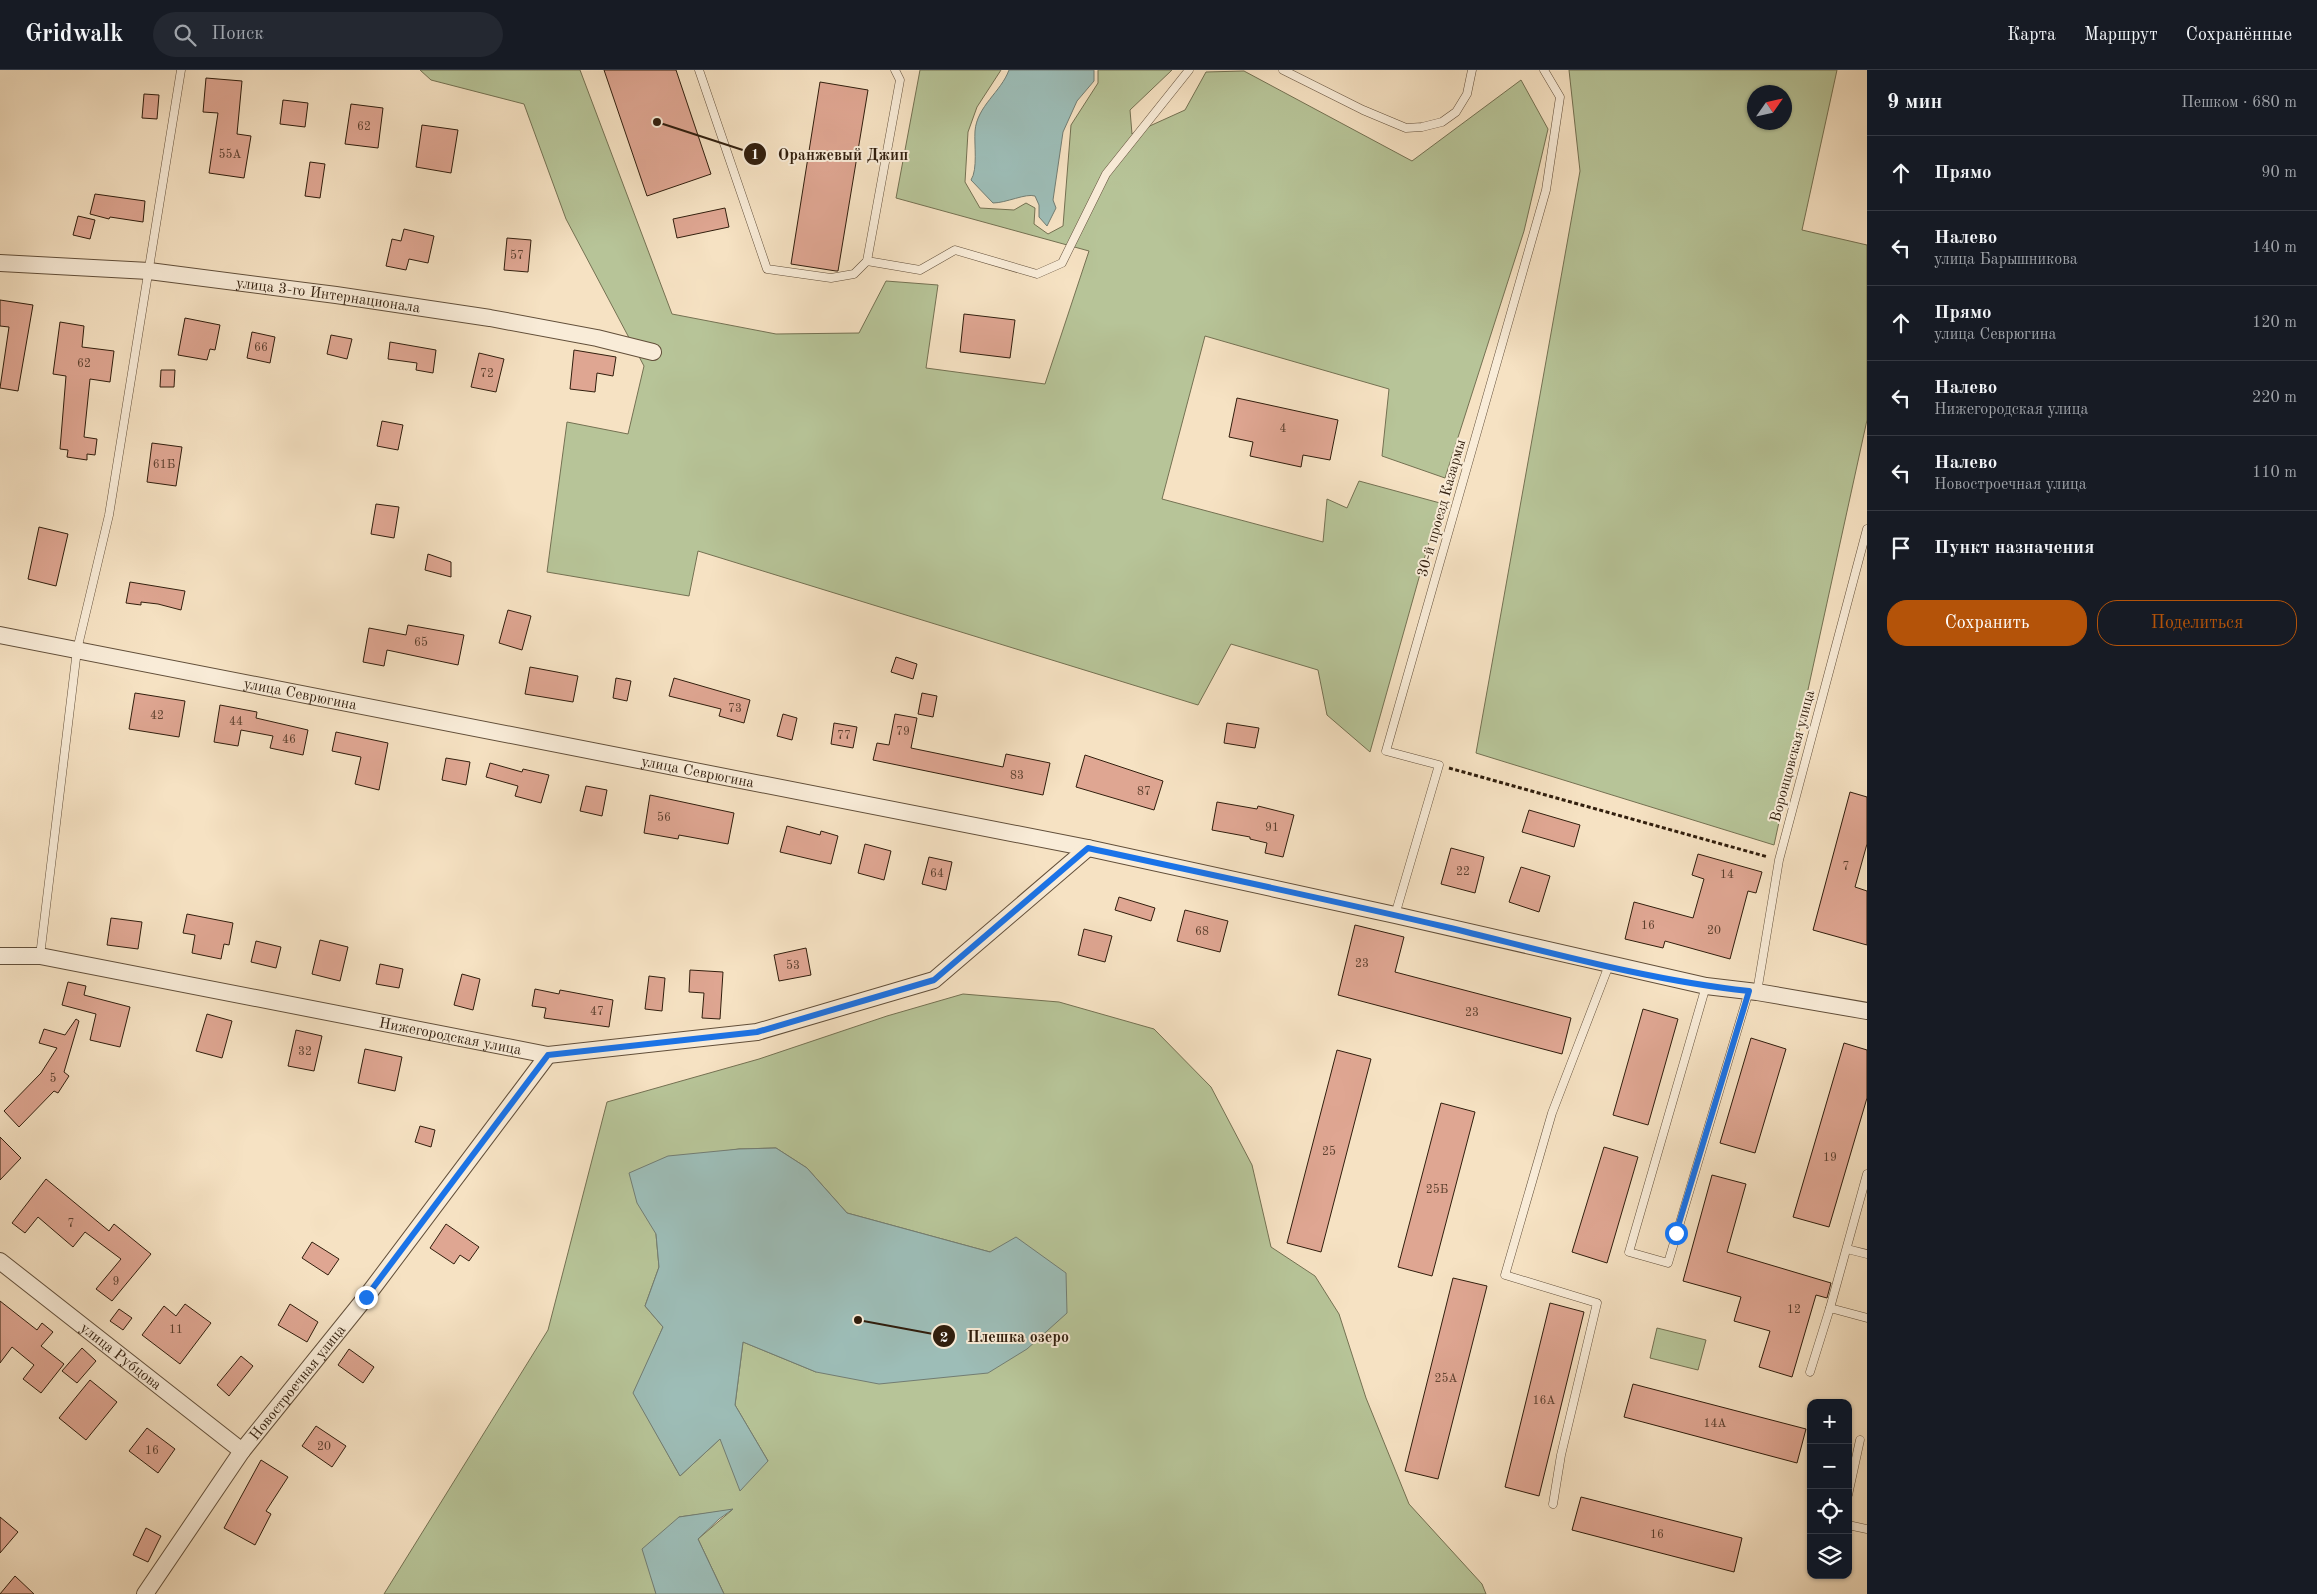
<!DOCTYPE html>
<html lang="ru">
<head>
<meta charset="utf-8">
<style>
	:root { --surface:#171b24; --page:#242831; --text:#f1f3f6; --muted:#9ea1a6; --line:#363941; --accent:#b45309 }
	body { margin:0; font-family:"Old Standard TT",serif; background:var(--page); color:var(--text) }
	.controls { position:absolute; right:15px; bottom:15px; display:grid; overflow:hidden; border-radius:10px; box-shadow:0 1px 4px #0004 }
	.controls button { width:45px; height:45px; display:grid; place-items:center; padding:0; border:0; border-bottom:1px solid var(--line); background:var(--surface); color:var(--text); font:25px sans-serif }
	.compass { position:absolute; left:1747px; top:15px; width:45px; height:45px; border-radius:50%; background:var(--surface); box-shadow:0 1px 4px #0004; rotate:56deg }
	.stop { position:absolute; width:15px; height:15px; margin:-11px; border:4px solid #1a73e8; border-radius:50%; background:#fff }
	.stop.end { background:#1a73e8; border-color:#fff; box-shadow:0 1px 5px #0008 }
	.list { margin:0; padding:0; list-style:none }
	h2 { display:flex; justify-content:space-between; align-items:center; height:65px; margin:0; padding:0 20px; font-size:21px }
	h2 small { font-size:16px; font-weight:400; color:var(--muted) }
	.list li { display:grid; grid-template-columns:32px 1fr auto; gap:15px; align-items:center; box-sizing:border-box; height:75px; padding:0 20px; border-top:1px solid var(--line) }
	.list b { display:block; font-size:19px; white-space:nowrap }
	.list p { margin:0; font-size:16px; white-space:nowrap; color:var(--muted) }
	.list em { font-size:16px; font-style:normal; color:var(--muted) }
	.actions { display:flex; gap:10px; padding:15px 20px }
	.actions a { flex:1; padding:11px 0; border:1px solid var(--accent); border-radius:20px; text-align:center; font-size:18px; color:var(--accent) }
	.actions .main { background:var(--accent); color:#fff }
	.icon { flex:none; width:28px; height:28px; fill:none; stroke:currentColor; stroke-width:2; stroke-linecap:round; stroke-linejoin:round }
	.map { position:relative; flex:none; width:1867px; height:1524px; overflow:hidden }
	header { display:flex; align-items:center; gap:30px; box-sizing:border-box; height:70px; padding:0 25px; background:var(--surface); border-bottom:1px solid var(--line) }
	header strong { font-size:24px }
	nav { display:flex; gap:28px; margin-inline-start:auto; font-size:18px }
	.search { width:350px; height:45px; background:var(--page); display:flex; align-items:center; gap:12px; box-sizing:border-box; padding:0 18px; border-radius:28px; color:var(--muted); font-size:19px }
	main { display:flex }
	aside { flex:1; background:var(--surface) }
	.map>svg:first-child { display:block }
	.green { fill:#b7c498; stroke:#747152; fill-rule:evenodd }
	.water { fill:#9dbdb7; stroke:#727d73 }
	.building { fill:#dfa692; stroke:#311e0d }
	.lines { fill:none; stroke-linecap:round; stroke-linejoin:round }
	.lane-casing { stroke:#624f3a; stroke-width:9 }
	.street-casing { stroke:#624f3a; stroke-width:18 }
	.path { stroke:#311e0d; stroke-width:3; stroke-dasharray:4 2.5; stroke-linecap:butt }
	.lane { stroke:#f9ecd8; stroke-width:8 }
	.street { stroke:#f9ecd8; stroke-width:16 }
	.route { stroke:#1a73e8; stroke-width:6 }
	.labels { text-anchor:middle; stroke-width:4; stroke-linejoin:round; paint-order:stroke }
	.number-label { font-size:12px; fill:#5c402e }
	.street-label { font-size:15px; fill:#311e0d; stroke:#f9ecd8 }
	.leader { fill:none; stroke:#311e0d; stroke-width:2 }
	.callout-dot { fill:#311e0d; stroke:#f9ecd8; stroke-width:2 }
	.mark-label { font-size:15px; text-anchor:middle; font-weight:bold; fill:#fff }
	.callout-label { font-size:16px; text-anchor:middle; font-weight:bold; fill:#311e0d; stroke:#f9ecd8; stroke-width:4; stroke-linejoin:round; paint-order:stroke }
</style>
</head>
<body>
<header>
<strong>Gridwalk</strong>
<div class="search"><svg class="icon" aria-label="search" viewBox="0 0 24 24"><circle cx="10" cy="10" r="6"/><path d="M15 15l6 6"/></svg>Поиск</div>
<nav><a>Карта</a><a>Маршрут</a><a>Сохранённые</a></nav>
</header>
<main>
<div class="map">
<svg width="1867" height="1524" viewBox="0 0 1867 1524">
	<rect width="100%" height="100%" fill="#f6e2c3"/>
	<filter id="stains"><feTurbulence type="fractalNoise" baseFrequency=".004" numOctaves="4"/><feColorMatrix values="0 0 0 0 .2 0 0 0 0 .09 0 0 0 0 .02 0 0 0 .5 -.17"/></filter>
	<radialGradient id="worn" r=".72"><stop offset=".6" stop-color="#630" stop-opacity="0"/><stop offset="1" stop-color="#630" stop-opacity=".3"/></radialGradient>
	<g class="green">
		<path d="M420,0H580L672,244L776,264L859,263L886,211L938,215L926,298L1045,314L1089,181L896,128L920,0H1001L977,37L968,62L965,112L980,138L1014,140L1026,133L1035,138L1034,154L1048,164L1063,156L1071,55L1098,13V0H1172L1130,40L1132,64L1185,40L1206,2L1244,1L1412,91L1521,10L1548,59L1524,161L1445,408L1382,386L1389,319L1205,266L1162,429L1323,472L1327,429L1347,438L1359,411L1440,433L1370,682L1327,645L1318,600L1231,574L1198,635L698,481L689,526L547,502L567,352L628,364L644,296L566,149L524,34L431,10Z"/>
		<path d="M1569,0H1837L1802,160L1867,175V350L1774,775L1476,683L1580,101ZM1784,22V52H1754V22Z"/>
		<path d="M963,924L1059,932L1154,959L1211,1017L1252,1095L1271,1177L1315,1206L1339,1244L1366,1328L1409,1434L1482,1514L1486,1524H724L698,1469L732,1440L679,1447L652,1506L656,1524H384L548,1260L607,1032L759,989L887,946ZM776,1078L807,1098L847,1143L990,1182L816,1302L743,1272L735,1335L768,1391L720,1369L680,1406L634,1323L663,1257L645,1236L659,1197L656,1164L707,1084L739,1079Z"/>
		<path d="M1657,1258L1706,1270L1698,1300L1650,1288Z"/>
	</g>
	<g class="water">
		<path d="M1009,0H1094V11L1077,31L1063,62L1053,130L1056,138L1047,156L1039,147V135L1035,126C1026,123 1006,133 993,133L971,110C978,99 974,75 975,61C977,36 1001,22 1009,0Z"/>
		<path d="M776,1078L807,1098L847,1143L990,1182L1016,1167L1066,1203L1067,1243L1027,1279L988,1303L879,1314L816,1302L743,1272L735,1335L768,1391L740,1421L720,1369L680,1406L633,1323L663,1257L645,1236L659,1197L656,1164L637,1133L629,1103L668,1086L739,1079Z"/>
		<path d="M733,1439L719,1449L698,1469L724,1524H656L642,1479L679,1447Z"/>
	</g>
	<g class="building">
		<path d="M604,0H676L711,104L647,126Z"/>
		<path d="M206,8L242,11L237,64L251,66L244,108L209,103L218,43L203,42Z"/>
		<path d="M820,12L868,20L838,201H836L791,194Z"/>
		<path d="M144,24L159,25L157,49L142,48Z"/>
		<path d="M283,30L308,33L305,57L280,54Z"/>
		<path d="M351,34L383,38L378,78L345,74Z"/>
		<path d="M422,55L458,60L451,103L416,97Z"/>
		<path d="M310,92L325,94L320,128L305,126Z"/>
		<path d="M95,124L145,131L143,152L110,147L109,149L90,144Z"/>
		<path d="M725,138L729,157L677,168L673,149Z"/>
		<path d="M78,146L95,150L90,169L73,165Z"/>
		<path d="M404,159L434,166L428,193L409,189L406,200L386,196L392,169L401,171Z"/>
		<path d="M507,168L531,170L528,202L504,200Z"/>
		<path d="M0,230L33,235L18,321L0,318L9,257L0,256Z"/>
		<path d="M964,244L1015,250L1010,288L960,282Z"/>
		<path d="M185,248L220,255L215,280L210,279L207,290L178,285Z"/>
		<path d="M60,252L84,256L82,277L114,281L110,312L90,309L84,367L97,369L95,385L87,384V390L67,387L68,380L60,379L66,306L53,304Z"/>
		<path d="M252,262L275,267L270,293L247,288Z"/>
		<path d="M331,265L352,269L347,289L327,284Z"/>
		<path d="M390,272L436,280L433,303L416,300L417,293L388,289Z"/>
		<path d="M574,280L616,287L613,306L597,303L595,322L570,319Z"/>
		<path d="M479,283L504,289L496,322L471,317Z"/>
		<path d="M161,300H175L174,317H160Z"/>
		<path d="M1237,328L1338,350L1330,390L1303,385L1301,397L1250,386L1253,372L1229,367Z"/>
		<path d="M382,351L403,355L398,380L377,376Z"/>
		<path d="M152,373L182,377L176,416L147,412Z"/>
		<path d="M376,434L399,437L394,468L371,464Z"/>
		<path d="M39,457L68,464L56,516L28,509Z"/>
		<path d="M428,484L451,492V507L425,500Z"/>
		<path d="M130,512L185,521L181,540L158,534L141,532V535L126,533Z"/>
		<path d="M508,540L531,546L522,580L499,573Z"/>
		<path d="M408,555L464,565L458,595L387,580L384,596L363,592L369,558L406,565Z"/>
		<path d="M896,587L917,594L913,609L891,602Z"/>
		<path d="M530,597L578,606L573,632L525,624Z"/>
		<path d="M616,608L631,611L627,631L613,628Z"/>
		<path d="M674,608L750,630L744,653L719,646L721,639L669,626Z"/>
		<path d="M135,623L185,631L179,667L129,659Z"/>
		<path d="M922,623L937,626L933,647L918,644Z"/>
		<path d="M220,635L257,642L256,648L308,660L303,685L270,678L273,666L241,660L238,676L214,672Z"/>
		<path d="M783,644L797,648L792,670L777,666Z"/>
		<path d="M895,644L917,648L911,678L1003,697L1006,684L1050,693L1043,725L873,690L877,673L889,675Z"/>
		<path d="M834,653L857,657L853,678L831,674Z"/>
		<path d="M1227,653L1259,658L1255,678L1224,673Z"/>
		<path d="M336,662L388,673L379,720L355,714L361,687L332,681Z"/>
		<path d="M1085,685L1163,711L1154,740L1076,717Z"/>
		<path d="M446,688L470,692L466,715L442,710Z"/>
		<path d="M490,693L522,702L523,699L549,705L541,733L515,726L518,716L486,707Z"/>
		<path d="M586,716L607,720L602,746L580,741Z"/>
		<path d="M1850,722L1867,727V774L1855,817L1867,821V875L1813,860Z"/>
		<path d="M650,725L734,743L728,774L679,765L678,769L644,763Z"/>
		<path d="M1217,732L1257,739L1258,736L1294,745L1283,787L1265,783L1267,773L1250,769V767L1212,760Z"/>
		<path d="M1529,740L1580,755L1574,777L1522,762Z"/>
		<path d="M787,756L820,765L821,761L838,766L831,794L780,782Z"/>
		<path d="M865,774L891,781L884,810L858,803Z"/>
		<path d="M1451,778L1484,787L1475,823L1441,814Z"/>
		<path d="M1698,784L1762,802L1756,823L1748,821L1730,889L1665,871L1663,878L1625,869L1634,832L1693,848L1704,809L1692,805Z"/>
		<path d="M929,787L952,792L946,820L922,814Z"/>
		<path d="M1521,797L1550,806L1539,842L1509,832Z"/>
		<path d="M1119,827L1155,838L1151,851L1115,840Z"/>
		<path d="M1185,840L1228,851L1220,882L1177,871Z"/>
		<path d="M187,844L233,853L229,875L224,874L221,889L192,883L195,865L183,863Z"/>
		<path d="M111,848L142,852L138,879L107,875Z"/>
		<path d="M1355,855L1404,867L1395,902L1571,948L1562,984L1338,925Z"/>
		<path d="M1084,859L1112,866L1105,892L1078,885Z"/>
		<path d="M320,870L348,877L340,911L312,904Z"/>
		<path d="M256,871L281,877L276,898L251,892Z"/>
		<path d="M806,878L811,905L779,911L774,885Z"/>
		<path d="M380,894L403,899L399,918L376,914Z"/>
		<path d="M690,900L723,902L720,949L702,948L704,923L689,922Z"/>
		<path d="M462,904L480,909L473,940L454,935Z"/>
		<path d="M649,906L665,908L662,941L645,939Z"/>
		<path d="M68,912L86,916L84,925L130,937L120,977L90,970L96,944L62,935Z"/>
		<path d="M535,919L559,924L560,920L613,930L609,957L544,948L546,938L532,936Z"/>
		<path d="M1643,939L1678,949L1648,1055L1613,1045Z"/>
		<path d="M207,944L232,951L222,988L196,981Z"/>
		<path d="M76,949L79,951L64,1002L69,1006L58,1023L54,1021L19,1057L4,1041L41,1003L57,978L39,973L44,959L65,965Z"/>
		<path d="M296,960L322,966L314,1001L288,996Z"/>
		<path d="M1751,968L1786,979L1755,1083L1720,1073Z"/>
		<path d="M1844,973L1867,980V1028L1829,1157L1793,1147Z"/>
		<path d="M365,979L402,987L395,1021L358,1013Z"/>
		<path d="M1337,980L1371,989L1321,1182L1287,1173Z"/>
		<path d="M1441,1033L1475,1042L1432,1206L1398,1197Z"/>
		<path d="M420,1056L435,1060L431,1077L415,1072Z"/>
		<path d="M0,1067L21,1088L0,1110Z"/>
		<path d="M1604,1077L1638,1087L1607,1193L1572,1182Z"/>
		<path d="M1712,1105L1746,1114L1727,1182L1831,1213L1827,1228L1816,1225L1792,1307L1759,1297L1770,1261L1734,1251L1741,1227L1683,1211Z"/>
		<path d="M46,1109L109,1161L114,1154L151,1184L112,1231L96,1219L121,1189L85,1162L73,1177L38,1147L25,1163L12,1153Z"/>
		<path d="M446,1154L479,1177L469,1191L460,1185L454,1194L430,1178Z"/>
		<path d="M312,1172L339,1189L328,1205L302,1188Z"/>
		<path d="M1453,1208L1487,1216L1438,1409L1405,1401Z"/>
		<path d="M0,1231L37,1260L42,1253L53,1262L41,1276L64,1294L41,1323L23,1309L34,1295L12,1277L0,1293Z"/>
		<path d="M1550,1233L1584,1242L1539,1426L1505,1417Z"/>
		<path d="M185,1234L211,1253L180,1294L142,1265L164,1236L176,1246Z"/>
		<path d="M290,1234L318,1252L307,1272L278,1255Z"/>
		<path d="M119,1239L132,1248L123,1260L110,1251Z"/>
		<path d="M82,1278L96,1291L77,1313L62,1301Z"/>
		<path d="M349,1279L374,1297L363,1313L338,1295Z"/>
		<path d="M241,1286L253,1296L229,1326L217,1315Z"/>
		<path d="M90,1310L117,1332L86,1370L59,1348Z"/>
		<path d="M1633,1314L1806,1359L1797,1393L1624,1347Z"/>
		<path d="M316,1356L346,1376L332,1397L302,1376Z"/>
		<path d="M147,1358L175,1379L158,1403L129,1381Z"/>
		<path d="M261,1390L288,1407L266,1441L271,1444L255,1475L224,1458Z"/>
		<path d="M1581,1427L1742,1468L1734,1502L1572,1460Z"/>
		<path d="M0,1447L18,1462L0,1483Z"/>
		<path d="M146,1458L161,1466L148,1492L133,1485Z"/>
		<path d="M15,1506L34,1524H0Z"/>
	</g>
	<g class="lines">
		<defs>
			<g id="lane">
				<path d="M699,0L767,199L831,208L854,204L867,191L900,10L895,0"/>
				<path d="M1283,0L1363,40L1406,58L1422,57L1442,52L1456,42L1467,24L1472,0"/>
				<path d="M867,191L920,200L955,180L1037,204L1062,193L1106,104L1189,0"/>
				<path d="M1395,845L1439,695L1386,681L1546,120L1560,27L1544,0"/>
				<path d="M40,886L77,580L109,445L181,0"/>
				<path d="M1706,916L1629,1182L1668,1193L1749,921"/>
				<path d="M1757,922L1779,790L1867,459"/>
				<path d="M1847,1179L1867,1184"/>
				<path d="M1830,1238L1867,1104"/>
				<path d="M1810,1302L1830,1238L1867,1248"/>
				<path d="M1848,1425L1860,1370"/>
				<path d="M1553,1434L1561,1385L1597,1233L1505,1205L1552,1043L1609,895"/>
				<path d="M1848,1455L1867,1459"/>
			</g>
			<g id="street">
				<path id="s1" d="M0,193L149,201L336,225L490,248L597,268L653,282"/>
				<path id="s2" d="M0,565L1088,778L1395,845L1706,916L1757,922L1867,941"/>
				<path id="s3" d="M0,886H40L548,985L757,962L934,910L1088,778"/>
				<path id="s4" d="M0,1191L242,1381"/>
				<path id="s5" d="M145,1524L242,1381L366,1227L548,985"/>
			</g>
		</defs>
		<use href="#lane" class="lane-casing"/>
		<use href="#street" class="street-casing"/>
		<path class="path" d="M1449,698L1768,787"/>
		<use href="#lane" class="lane"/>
		<use href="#street" class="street"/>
	</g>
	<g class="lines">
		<path class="route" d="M366,1227L548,985L757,962L934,910L1088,778C1207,804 1327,829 1446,857C1546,881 1646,910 1749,921L1676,1163"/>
	</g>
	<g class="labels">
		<g class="number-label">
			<text x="364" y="60">62</text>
			<text x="230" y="88">55А</text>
			<text x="517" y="189">57</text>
			<text x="261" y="281">66</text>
			<text x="84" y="297">62</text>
			<text x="487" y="307">72</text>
			<text x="1283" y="362">4</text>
			<text x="164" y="398">61Б</text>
			<text x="421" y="576">65</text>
			<text x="735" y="642">73</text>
			<text x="157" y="649">42</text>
			<text x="236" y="655">44</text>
			<text x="903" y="665">79</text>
			<text x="844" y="669">77</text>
			<text x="289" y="673">46</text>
			<text x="1017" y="709">83</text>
			<text x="1144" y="725">87</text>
			<text x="664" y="751">56</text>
			<text x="1272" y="761">91</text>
			<text x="1846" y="800">7</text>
			<text x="1463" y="805">22</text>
			<text x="937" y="807">64</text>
			<text x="1727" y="808">14</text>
			<text x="1648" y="859">16</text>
			<text x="1714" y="864">20</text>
			<text x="1202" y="865">68</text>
			<text x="1362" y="897">23</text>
			<text x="793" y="899">53</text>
			<text x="597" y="945">47</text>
			<text x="1472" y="946">23</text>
			<text x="305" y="985">32</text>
			<text x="53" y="1012">5</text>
			<text x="1329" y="1085">25</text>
			<text x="1830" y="1091">19</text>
			<text x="1437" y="1123">25Б</text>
			<text x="71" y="1157">7</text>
			<text x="116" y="1215">9</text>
			<text x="1794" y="1243">12</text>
			<text x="176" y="1263">11</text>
			<text x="1446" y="1312">25А</text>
			<text x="1544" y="1334">16А</text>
			<text x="1715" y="1357">14А</text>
			<text x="324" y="1380">20</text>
			<text x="152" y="1384">16</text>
			<text x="1657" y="1468">16</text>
		</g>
		<g class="street-label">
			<text dy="5" stroke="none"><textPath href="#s1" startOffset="330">улица 3-го Интернационала</textPath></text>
			<text transform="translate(1441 438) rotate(-74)" y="5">30-й проезд Казармы</text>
			<text dy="5" stroke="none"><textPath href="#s2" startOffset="306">улица Севрюгина</textPath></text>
			<text transform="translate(1792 686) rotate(-75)" y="5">Воронцовская улица</text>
			<text dy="5" stroke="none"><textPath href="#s2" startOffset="711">улица Севрюгина</textPath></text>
			<text dy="5" stroke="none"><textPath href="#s3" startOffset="458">Нижегородская улица</textPath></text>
			<text dy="5" stroke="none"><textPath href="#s4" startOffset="154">улица Рубцова</textPath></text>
			<text dy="5" stroke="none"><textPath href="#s5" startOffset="261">Новостроечная улица</textPath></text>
		</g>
	</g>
	<path class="leader" d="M657 52L755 84M858 1250L944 1266"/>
	<g class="callout-dot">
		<circle cx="657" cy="52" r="5"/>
		<circle cx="858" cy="1250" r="5"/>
		<circle cx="755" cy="84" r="12"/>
		<circle cx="944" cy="1266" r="12"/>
	</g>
	<g class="mark-label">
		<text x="755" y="89">1</text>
		<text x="944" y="1272">2</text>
	</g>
	<g class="callout-label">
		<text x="843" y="90">Оранжевый Джип</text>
		<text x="1018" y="1272">Плешка озеро</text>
	</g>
	<rect width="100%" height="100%" filter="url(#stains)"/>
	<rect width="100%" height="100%" fill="url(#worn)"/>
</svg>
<div class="controls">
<button>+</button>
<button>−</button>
<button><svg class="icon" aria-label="locate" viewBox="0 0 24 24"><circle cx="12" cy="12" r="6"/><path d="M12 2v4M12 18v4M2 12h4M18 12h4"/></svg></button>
<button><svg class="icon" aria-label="layers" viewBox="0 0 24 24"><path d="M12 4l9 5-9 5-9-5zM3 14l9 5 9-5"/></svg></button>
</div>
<svg class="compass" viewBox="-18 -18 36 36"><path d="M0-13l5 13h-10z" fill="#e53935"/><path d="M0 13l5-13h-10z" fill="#9ea1a6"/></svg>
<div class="stop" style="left:1676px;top:1163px"></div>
<div class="stop end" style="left:366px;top:1227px"></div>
</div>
<aside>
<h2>9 мин<small>Пешком · 680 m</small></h2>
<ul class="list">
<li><svg class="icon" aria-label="ahead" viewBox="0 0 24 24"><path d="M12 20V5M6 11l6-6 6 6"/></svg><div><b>Прямо</b></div><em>90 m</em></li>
<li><svg class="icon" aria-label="left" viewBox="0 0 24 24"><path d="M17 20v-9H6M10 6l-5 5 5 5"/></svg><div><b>Налево</b><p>улица Барышникова</p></div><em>140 m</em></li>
<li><svg class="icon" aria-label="ahead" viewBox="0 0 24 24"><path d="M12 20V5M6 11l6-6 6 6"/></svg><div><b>Прямо</b><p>улица Севрюгина</p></div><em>120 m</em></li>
<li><svg class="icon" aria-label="left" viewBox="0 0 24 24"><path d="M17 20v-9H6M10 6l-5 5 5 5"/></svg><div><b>Налево</b><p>Нижегородская улица</p></div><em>220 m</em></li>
<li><svg class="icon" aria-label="left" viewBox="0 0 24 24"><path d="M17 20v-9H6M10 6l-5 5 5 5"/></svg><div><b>Налево</b><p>Новостроечная улица</p></div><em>110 m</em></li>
<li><svg class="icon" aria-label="arrive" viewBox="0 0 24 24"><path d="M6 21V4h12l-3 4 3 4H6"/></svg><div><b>Пункт назначения</b></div></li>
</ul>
<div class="actions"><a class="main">Сохранить</a><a>Поделиться</a></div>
</aside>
</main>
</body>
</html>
